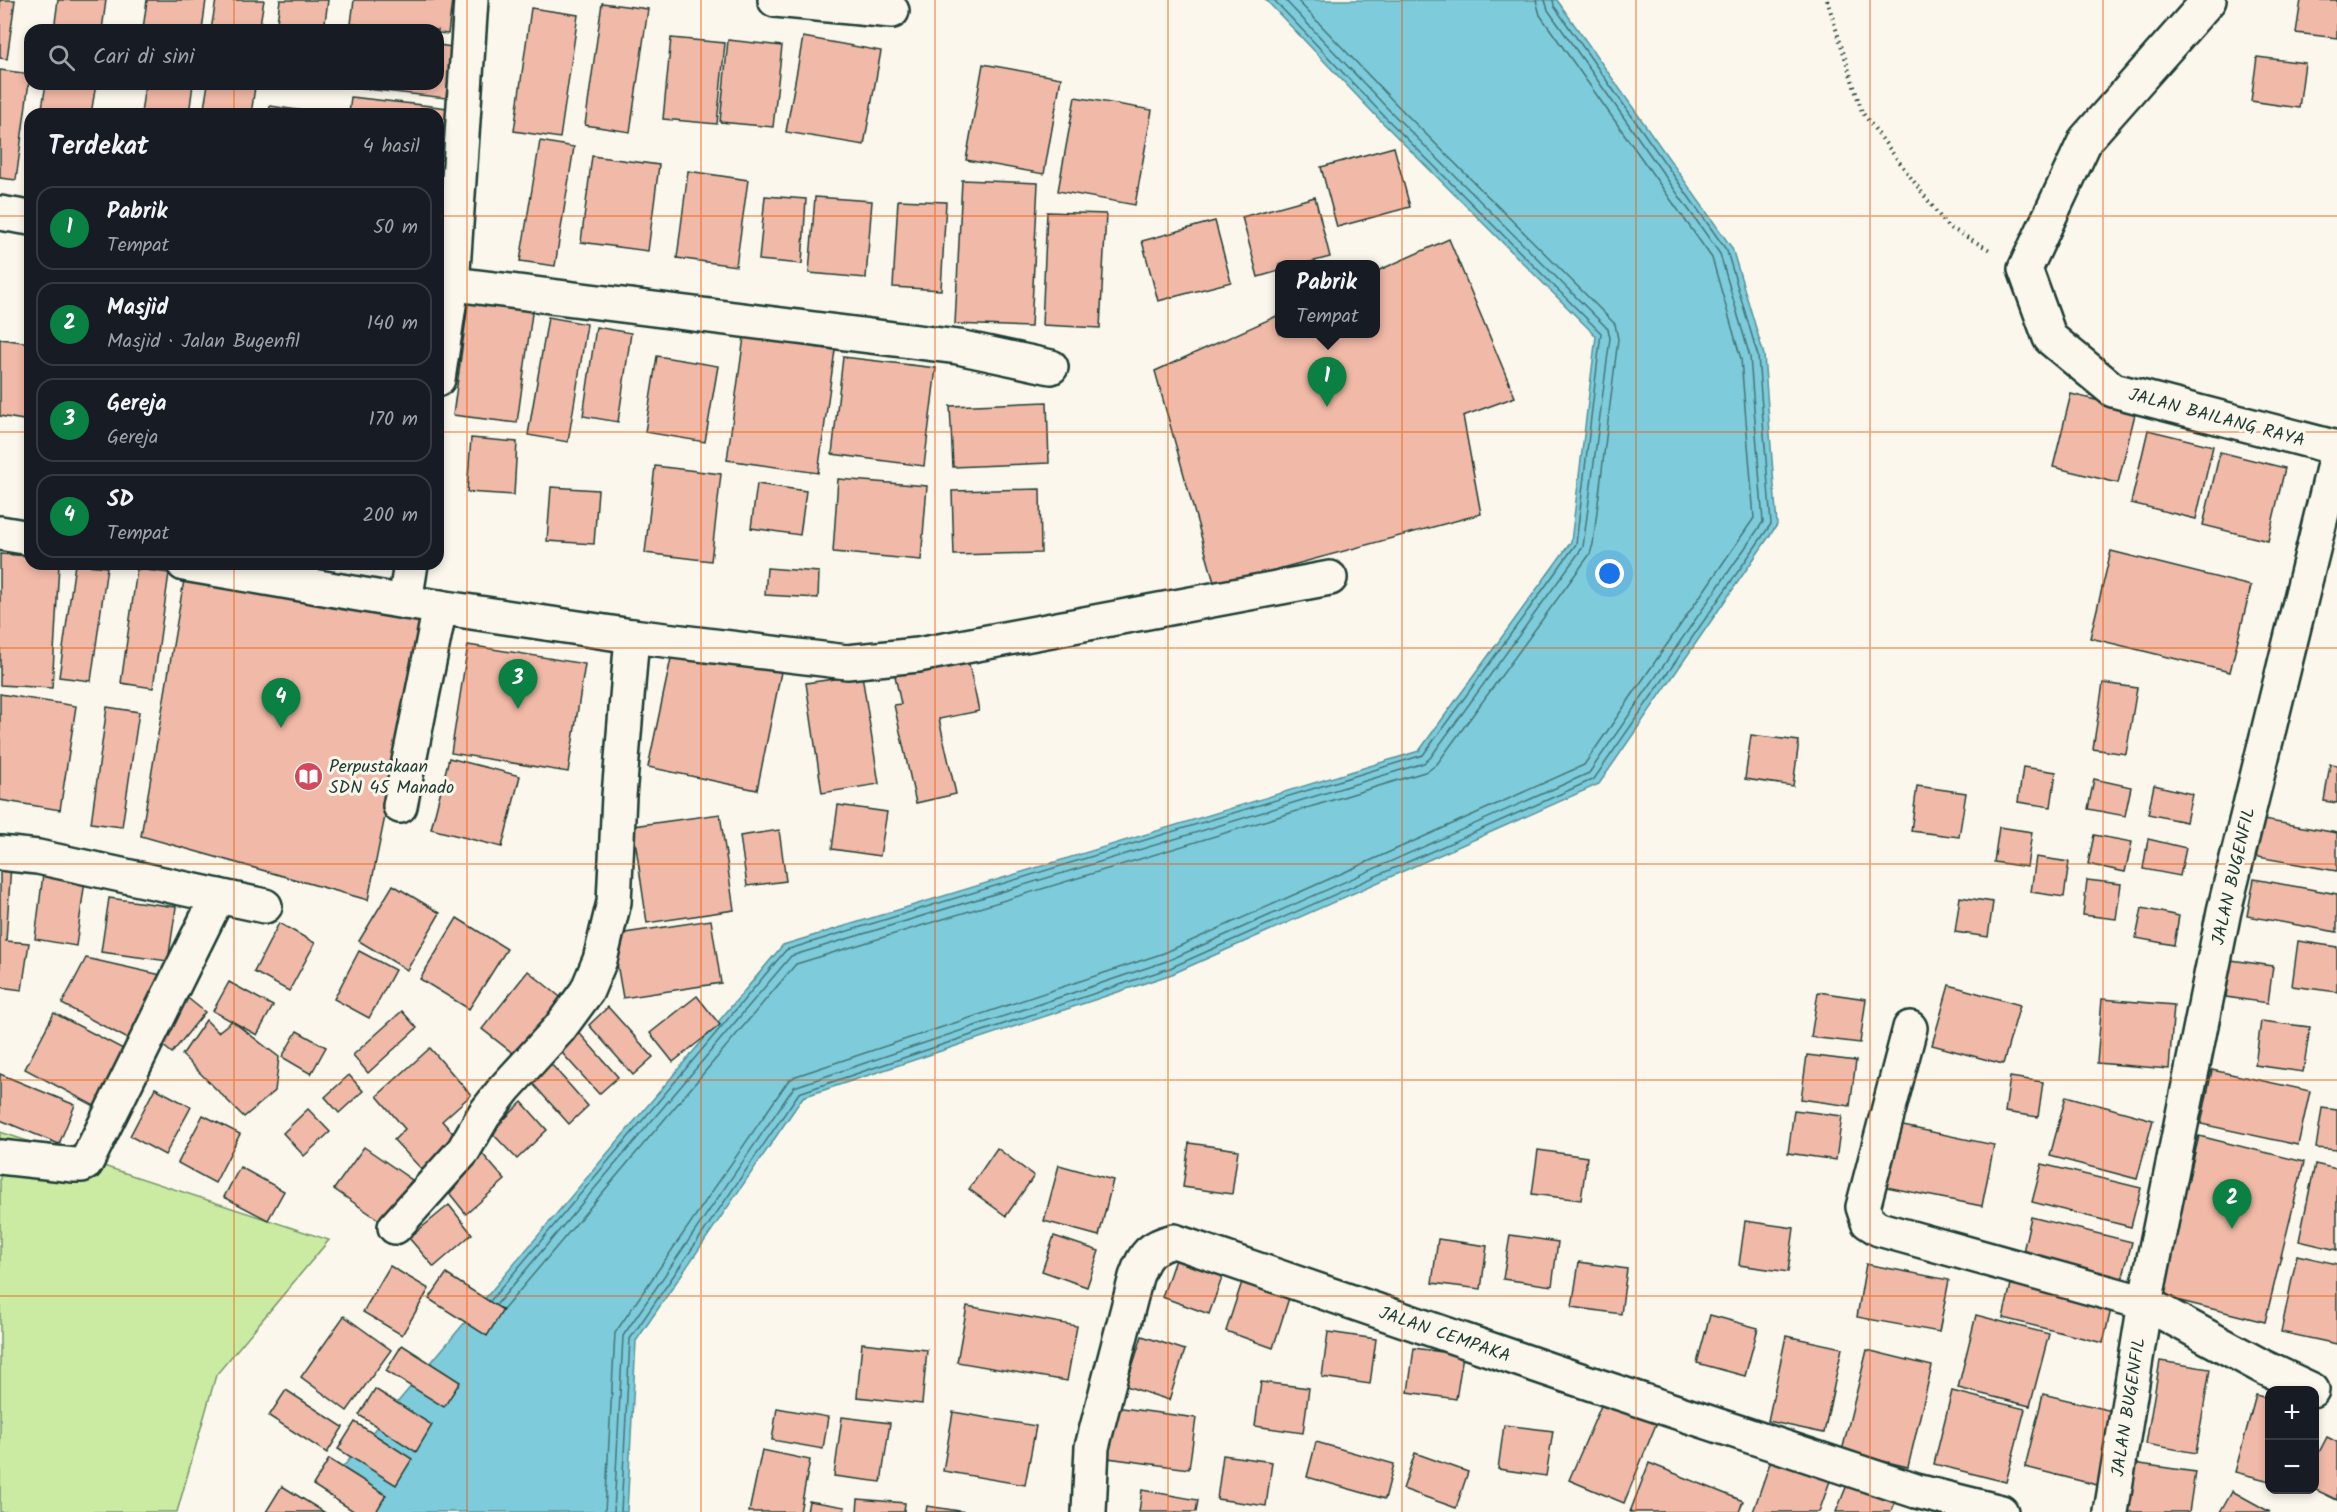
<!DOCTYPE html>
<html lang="id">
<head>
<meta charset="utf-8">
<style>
	:root { --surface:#171b24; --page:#242831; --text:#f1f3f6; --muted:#9ea1a6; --line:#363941; --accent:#0b8043 }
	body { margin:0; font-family:Kalam,sans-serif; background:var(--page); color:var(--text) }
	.controls { position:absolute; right:18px; bottom:18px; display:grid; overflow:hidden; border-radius:12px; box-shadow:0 3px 9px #0003 }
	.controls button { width:54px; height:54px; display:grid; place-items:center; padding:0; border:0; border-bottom:2px solid var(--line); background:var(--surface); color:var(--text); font:30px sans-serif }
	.you { position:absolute; left:1610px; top:574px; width:21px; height:21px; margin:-15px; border:4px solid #fff; border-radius:50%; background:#1a73e8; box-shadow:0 0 0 9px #1a73e833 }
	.badge { display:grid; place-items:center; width:39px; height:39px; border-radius:50%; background:var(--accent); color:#fff; font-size:20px; font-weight:700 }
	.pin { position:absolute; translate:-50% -50px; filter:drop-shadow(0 2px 3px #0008) }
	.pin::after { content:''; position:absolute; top:32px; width:21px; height:18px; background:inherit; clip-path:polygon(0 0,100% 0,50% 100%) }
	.popup { position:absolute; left:1275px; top:260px; width:105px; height:78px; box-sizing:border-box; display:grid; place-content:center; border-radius:12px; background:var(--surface); filter:drop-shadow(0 2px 4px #0005); font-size:20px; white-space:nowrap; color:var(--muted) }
	.popup b { font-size:22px; color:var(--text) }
	.popup::after { content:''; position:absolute; left:50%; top:100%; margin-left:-12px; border:12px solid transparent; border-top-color:var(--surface) }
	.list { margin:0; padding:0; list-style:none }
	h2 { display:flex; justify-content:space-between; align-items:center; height:78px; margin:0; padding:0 24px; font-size:26px }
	h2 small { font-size:20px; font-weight:400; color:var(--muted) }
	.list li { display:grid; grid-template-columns:39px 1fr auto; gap:18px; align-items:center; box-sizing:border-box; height:84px; margin:0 12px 12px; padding:0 12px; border:2px solid var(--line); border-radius:18px }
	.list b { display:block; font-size:22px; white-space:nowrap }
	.list p { margin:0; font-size:20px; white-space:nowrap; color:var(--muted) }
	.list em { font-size:20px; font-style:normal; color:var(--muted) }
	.icon { flex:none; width:33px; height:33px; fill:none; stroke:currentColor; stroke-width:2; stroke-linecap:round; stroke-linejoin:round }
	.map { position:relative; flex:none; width:2337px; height:1512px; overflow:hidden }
	.search { position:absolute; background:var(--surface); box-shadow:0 3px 9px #0003; left:24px; top:24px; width:420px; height:66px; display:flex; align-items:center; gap:15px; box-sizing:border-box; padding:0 21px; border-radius:18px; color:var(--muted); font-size:22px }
	.panel { position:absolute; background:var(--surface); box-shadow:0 3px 9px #0003; left:24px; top:108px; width:420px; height:462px; border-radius:18px }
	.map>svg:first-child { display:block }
	.green { fill:#cbeaa2; stroke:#75946b; stroke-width:1.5 }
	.water { fill:#7dcbdb; stroke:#579298; stroke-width:1.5 }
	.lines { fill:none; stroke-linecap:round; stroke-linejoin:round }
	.shore { stroke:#457677; stroke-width:1.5 }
	.building { fill:#f1b9a7; stroke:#1f3d34; stroke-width:1.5 }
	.minor-casing { stroke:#1f3d34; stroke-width:38 }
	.highway-casing { stroke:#1f3d34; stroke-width:38 }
	.path { stroke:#1f3d34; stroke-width:4; stroke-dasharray:1.5 4.5; stroke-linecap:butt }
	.minor { stroke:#fbf7ec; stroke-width:33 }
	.highway { stroke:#fbf7ec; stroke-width:33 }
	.grid { fill:none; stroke:#e8590c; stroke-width:1.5; stroke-opacity:0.55 }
	.labels { text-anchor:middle; stroke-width:6; stroke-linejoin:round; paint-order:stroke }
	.street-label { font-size:18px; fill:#1f3d34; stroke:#fbf7ec }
	.poi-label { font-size:18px; fill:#1f3d34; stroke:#fbf7ec; text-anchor:start }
</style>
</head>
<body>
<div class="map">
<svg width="2337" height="1512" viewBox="0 0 2337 1512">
	<rect width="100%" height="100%" fill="#fbf7ec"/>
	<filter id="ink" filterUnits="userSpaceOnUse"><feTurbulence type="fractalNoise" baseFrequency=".0167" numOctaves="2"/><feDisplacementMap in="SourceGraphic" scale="12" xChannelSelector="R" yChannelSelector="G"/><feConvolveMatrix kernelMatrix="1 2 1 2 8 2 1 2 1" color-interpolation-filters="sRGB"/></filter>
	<g filter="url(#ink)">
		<path class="green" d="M0,1132L329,1240L216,1375L177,1512H0Z"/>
		<path class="water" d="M1266,0H1557L1732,248L1764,355L1777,525L1599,784L1172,974L803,1097L636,1341L627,1512H357L343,1467L783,945L1419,751L1571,542L1596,336L1380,120Z"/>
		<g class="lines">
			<g class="shore">
				<path d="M491,1300L786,950L1423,755L1576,544L1601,333L1384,116L1274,0"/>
				<path d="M497,1304L791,956L1424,763L1430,758L1583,547L1610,338L1608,329L1390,111L1285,0"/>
				<path d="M504,1309L796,964L1428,771L1437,764L1590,554L1593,544L1618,339L1615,324L1396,104L1297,0"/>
				<path d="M605,1512L615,1333L788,1081L796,1076L1164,953L1584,765L1754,518L1741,359L1712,258L1540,15L1536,0"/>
				<path d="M614,1512L623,1336L794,1087L1167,961L1589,773L1763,522L1750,357L1720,254L1548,10L1545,0"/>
				<path d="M621,1512L630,1339L799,1093L1170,968L1594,779L1771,524L1758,356L1727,251L1554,6L1553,0"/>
			</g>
		</g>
		<g class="building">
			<path d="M0,0H15L7,59L0,58Z"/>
			<path d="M58,0H106L102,30H54Z"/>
			<path d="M147,0H206L202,30L143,29Z"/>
			<path d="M216,0H264L259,30H211Z"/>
			<path d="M280,0H328L324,30H276Z"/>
			<path d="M354,0H452L448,34L438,33V30H408L351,24Z"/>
			<path d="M2301,0H2337V38L2296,33Z"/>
			<path d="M602,3L648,9L630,132L585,125Z"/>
			<path d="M531,8L578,15L560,138L514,131Z"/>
			<path d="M803,37L881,51L864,145L786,132Z"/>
			<path d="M671,38L725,43L717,124L663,119Z"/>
			<path d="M728,40L782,46L773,127L720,122Z"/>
			<path d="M438,45L452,47L446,98L349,87V84H438Z"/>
			<path d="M2257,57L2305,63L2299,108L2251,101Z"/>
			<path d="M983,64L1061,78L1044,174L966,160Z"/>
			<path d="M0,70L30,74L16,180L0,178Z"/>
			<path d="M46,84H96L91,114H41Z"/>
			<path d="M145,84H193L189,114H141Z"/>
			<path d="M208,84H239L255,87L251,114H203Z"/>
			<path d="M351,97L448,108L442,160L438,159V114H349Z"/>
			<path d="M1075,97L1152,110L1135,205L1058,191Z"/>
			<path d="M270,106L317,113V114H269Z"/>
			<path d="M540,141L574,147L555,266L520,261Z"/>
			<path d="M1394,147L1410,207L1337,227L1321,167Z"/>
			<path d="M592,156L659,165L648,251L581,242Z"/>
			<path d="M688,171L748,180L736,266L677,258Z"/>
			<path d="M962,180L1038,183L1031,327L955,324Z"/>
			<path d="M765,196L806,199L802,264L759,260Z"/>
			<path d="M815,197L872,201L866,278L809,273Z"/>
			<path d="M1315,197L1330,257L1303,264H1279V271L1258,277L1242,217Z"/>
			<path d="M898,200L946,202L941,290L893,287Z"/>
			<path d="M1047,212L1106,214L1100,328L1042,325Z"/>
			<path d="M1215,221L1231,282L1158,301L1142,241Z"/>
			<path d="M1449,239L1515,397L1463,416L1481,514L1215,586L1155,371L1279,315V334H1375V272Z"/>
			<path d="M469,297L533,306L517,423L453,415Z"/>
			<path d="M548,317L587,324L568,442L528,435Z"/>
			<path d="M596,327L631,333L618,422L583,416Z"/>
			<path d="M744,337L835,350L818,473L727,460Z"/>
			<path d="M0,339L30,343V421L0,416Z"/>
			<path d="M657,356L718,366L705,442L645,432Z"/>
			<path d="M843,357L936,368L924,466L832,454Z"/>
			<path d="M2071,394L2136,410L2118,483L2053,467Z"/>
			<path d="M1047,402L1049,463L953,467L950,406Z"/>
			<path d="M2148,430L2213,446L2196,519L2131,503Z"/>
			<path d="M471,438L517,442L514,495L467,492Z"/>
			<path d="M2220,452L2285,468L2268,541L2203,525Z"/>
			<path d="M655,466L721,474L711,561L645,553Z"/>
			<path d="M838,479L927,486L921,560L833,552Z"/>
			<path d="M757,484L806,491L800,535L751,528Z"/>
			<path d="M551,487L598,490L594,544L547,541Z"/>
			<path d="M1040,489L1041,553L954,555L952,491Z"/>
			<path d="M2111,551L2251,586L2230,672L2090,638Z"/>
			<path d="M0,554L30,556V564H59L52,688L0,685Z"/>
			<path d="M75,564L107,567L91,681L59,677Z"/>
			<path d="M767,568L819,572L818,598L765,595Z"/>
			<path d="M137,569L169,573L153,688L121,683Z"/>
			<path d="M184,580L425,619L368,900L141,836Z"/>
			<path d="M468,645L585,664L568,772L451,753Z"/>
			<path d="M673,649L781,672L757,790L648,767Z"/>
			<path d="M967,655L979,711L939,719L956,794L916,803L894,705L901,704L894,671Z"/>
			<path d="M862,675L879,784L822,793L806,683Z"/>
			<path d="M2103,683L2137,688L2126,754L2093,749Z"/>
			<path d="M0,694L76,706L60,810L0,800Z"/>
			<path d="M107,707L139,712L122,827L91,823Z"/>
			<path d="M1751,735L1799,741L1793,786L1745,779Z"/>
			<path d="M449,758L520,776L502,847L431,829Z"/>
			<path d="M2330,764L2337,765V803L2324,801Z"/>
			<path d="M2023,767L2056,772L2051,807L2018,802Z"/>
			<path d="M2094,779L2131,787L2125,816L2088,809Z"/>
			<path d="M2154,785L2192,794L2186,822L2148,814Z"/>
			<path d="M1917,786L1966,793L1959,837L1911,831Z"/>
			<path d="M838,805L887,812L880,856L832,849Z"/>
			<path d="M720,814L734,910L647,923L633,826Z"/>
			<path d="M2258,819L2337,833V871L2252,856Z"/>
			<path d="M1999,827L2032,832L2027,867L1994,862Z"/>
			<path d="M779,830L786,881L747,886L740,836Z"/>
			<path d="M2094,835L2132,842L2125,872L2088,864Z"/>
			<path d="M2148,839L2186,848L2180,876L2143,869Z"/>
			<path d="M2036,857L2069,862L2064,897L2031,892Z"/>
			<path d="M0,863L11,864L6,941L29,943L22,990L0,987Z"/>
			<path d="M44,866L86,873L76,946L35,939Z"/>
			<path d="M2254,879L2337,894V932L2247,916Z"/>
			<path d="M2087,880L2121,884L2116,919L2083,915Z"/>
			<path d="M393,885L440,913L407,970L359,941Z"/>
			<path d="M1960,897L1993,902L1988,937L1955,932Z"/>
			<path d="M109,898L176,907L168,961L101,952Z"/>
			<path d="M2142,908L2179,916L2174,945L2136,938Z"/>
			<path d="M457,918L507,949L469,1009L420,979Z"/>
			<path d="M711,920L721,983L623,998L612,935Z"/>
			<path d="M279,923L315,943L289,991L254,972Z"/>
			<path d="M2298,941L2337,947V992L2292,986Z"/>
			<path d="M359,951L395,970L369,1018L334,999Z"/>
			<path d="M86,958L170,977L130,1040L62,1004Z"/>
			<path d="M2231,960L2273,966L2268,1003L2226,997Z"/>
			<path d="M528,971L564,1000L519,1058L482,1029Z"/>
			<path d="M229,982L273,1006L257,1035L213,1011Z"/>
			<path d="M1949,985L2020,1005L2003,1064L1932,1045Z"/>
			<path d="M1818,992L1866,999L1860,1043L1811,1037Z"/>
			<path d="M184,995L205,1012L172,1053L151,1036Z"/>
			<path d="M697,996L720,1025L673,1062L650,1033Z"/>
			<path d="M2102,999L2174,1005L2169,1069L2097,1063Z"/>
			<path d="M608,1007L653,1057L633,1075L589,1025Z"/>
			<path d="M402,1011L417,1028L368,1073L353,1055Z"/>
			<path d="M54,1013L129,1052L100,1109L25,1069Z"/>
			<path d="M206,1020L218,1032L232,1021L279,1057L275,1091L244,1117L182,1055Z"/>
			<path d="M2261,1021L2310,1027L2303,1072L2255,1065Z"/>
			<path d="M574,1027L618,1077L599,1094L554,1044Z"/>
			<path d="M297,1031L326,1047L311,1074L282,1057Z"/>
			<path d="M430,1048L471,1095L442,1121L462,1143L428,1176L394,1140L405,1129L377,1096Z"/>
			<path d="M1807,1055L1856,1061L1850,1106L1801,1099Z"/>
			<path d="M544,1056L588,1106L569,1124L524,1074Z"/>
			<path d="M2212,1070L2310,1091L2298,1145L2201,1124Z"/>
			<path d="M0,1074L75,1105L59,1144L0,1120Z"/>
			<path d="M349,1075L363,1091L339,1113L325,1097Z"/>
			<path d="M2010,1077L2043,1082L2038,1117L2005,1112Z"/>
			<path d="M155,1088L191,1107L165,1155L130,1136Z"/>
			<path d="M2066,1096L2153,1120L2137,1179L2050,1156Z"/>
			<path d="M522,1102L547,1130L517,1159L491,1132Z"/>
			<path d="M2322,1108L2337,1110V1150L2316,1148Z"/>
			<path d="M308,1109L330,1132L304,1156L283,1133Z"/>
			<path d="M1794,1110L1842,1116L1836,1160L1788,1153Z"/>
			<path d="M203,1115L240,1134L215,1183L178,1163Z"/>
			<path d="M1889,1123L1994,1145L1982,1206L1876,1185Z"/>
			<path d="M2199,1136L2304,1162L2265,1322L2160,1296Z"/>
			<path d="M1189,1143L1238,1150L1232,1194L1183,1187Z"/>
			<path d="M364,1147L412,1180L382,1222L334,1189Z"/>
			<path d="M997,1148L1034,1176L1006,1216L969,1189Z"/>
			<path d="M1538,1150L1587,1157L1581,1200L1532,1194Z"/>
			<path d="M480,1151L505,1180L466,1214L442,1184Z"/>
			<path d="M2042,1164L2141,1188L2131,1227L2032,1202Z"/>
			<path d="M2315,1164L2337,1169V1250L2299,1241Z"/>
			<path d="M1059,1165L1113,1180L1099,1236L1044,1221Z"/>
			<path d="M240,1167L284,1191L268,1220L224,1197Z"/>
			<path d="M449,1205L472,1234L434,1267L409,1238Z"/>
			<path d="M2031,1217L2132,1242L2122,1280L2022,1256Z"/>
			<path d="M1745,1221L1794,1228L1788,1272L1739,1265Z"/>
			<path d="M1510,1235L1558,1242L1552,1286L1503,1279Z"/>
			<path d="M1054,1236L1099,1251L1087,1287L1042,1271Z"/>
			<path d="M1438,1239L1487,1246L1481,1289L1432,1283Z"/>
			<path d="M1179,1248L1227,1264L1209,1314L1162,1297Z"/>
			<path d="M2297,1255L2337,1264V1344L2281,1332Z"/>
			<path d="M1579,1262L1627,1269L1621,1314L1572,1307Z"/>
			<path d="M1866,1264L1949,1280L1939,1332L1857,1317Z"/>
			<path d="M390,1266L429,1289L402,1335L363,1312Z"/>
			<path d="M446,1274L503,1310L487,1336L429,1299Z"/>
			<path d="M2012,1280L2112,1305L2103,1343L2003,1318Z"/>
			<path d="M1242,1282L1289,1298L1273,1348L1226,1331Z"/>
			<path d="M967,1306L1077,1326L1067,1381L957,1362Z"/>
			<path d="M1710,1315L1758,1328L1745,1376L1697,1363Z"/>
			<path d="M1976,1315L2049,1334L2030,1406L1958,1388Z"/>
			<path d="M344,1316L391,1350L347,1411L301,1377Z"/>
			<path d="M1328,1332L1376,1339L1370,1384L1322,1377Z"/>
			<path d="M1142,1336L1185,1350L1169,1400L1126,1386Z"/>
			<path d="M1786,1336L1842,1348L1824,1433L1768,1421Z"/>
			<path d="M862,1343L927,1350L922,1404L857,1397Z"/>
			<path d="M402,1345L460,1382L444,1407L386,1371Z"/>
			<path d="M1414,1348L1463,1355L1456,1399L1408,1392Z"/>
			<path d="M1867,1350L1932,1366L1908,1467L1842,1451Z"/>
			<path d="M2160,1361L2210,1369L2196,1453L2146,1444Z"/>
			<path d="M1261,1382L1309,1388L1303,1433L1255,1426Z"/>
			<path d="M375,1389L432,1425L416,1452L359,1415Z"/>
			<path d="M286,1390L343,1427L327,1453L269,1416Z"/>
			<path d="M1952,1391L2025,1409L2006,1482L1934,1464Z"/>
			<path d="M1606,1394L1659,1417L1624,1503L1569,1480Z"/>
			<path d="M2043,1394L2116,1412L2097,1485L2025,1467Z"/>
			<path d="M2256,1395L2270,1399V1481L2235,1472Z"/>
			<path d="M1115,1407L1196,1418L1189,1469L1108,1458Z"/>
			<path d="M777,1408L828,1417L823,1449L772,1440Z"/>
			<path d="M953,1412L1036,1426L1025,1485L943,1471Z"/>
			<path d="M842,1417L890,1423L881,1482L834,1476Z"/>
			<path d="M355,1422L412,1459L396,1485L338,1449Z"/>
			<path d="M1504,1425L1553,1431L1546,1476L1498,1469Z"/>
			<path d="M2327,1437L2337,1442V1500L2314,1489V1462Z"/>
			<path d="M1316,1442L1394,1464L1385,1499L1307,1477Z"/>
			<path d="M762,1450L810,1460L800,1512H749Z"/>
			<path d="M1415,1453L1468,1472L1456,1508L1403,1489Z"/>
			<path d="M1223,1455L1272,1462L1266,1506L1217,1499Z"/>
			<path d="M1772,1457L1831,1478L1819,1512H1753Z"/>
			<path d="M329,1459L386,1495L376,1512H355L313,1485Z"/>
			<path d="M1649,1463L1743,1501L1739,1512H1630Z"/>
			<path d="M2133,1463L2195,1472L2189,1512H2126Z"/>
			<path d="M1847,1485L1895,1503L1891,1512H1836Z"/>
			<path d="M282,1486L324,1512H266Z"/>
			<path d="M1142,1490L1198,1500L1196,1512H1139Z"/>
			<path d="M2232,1491L2270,1512H2220Z"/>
			<path d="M858,1499L905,1503L904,1512H857Z"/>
			<path d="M809,1501L845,1507L844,1512H807Z"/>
			<path d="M927,1506L966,1512H926Z"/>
		</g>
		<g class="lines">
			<defs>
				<g id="minor">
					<path d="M775,0L892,11"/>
					<path d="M0,213L30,218"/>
					<path d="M438,282L958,347L1051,367"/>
					<path d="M438,379L452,285L471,0"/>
					<path d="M0,533L30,538"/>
					<path d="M184,564L405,602L632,636L847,662L918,655L1330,578"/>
					<path d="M405,602L411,564"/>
					<path d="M400,806L440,607"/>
					<path d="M0,853L38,857L265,906"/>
					<path d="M1910,1028L1863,1207L1868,1222L1879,1229L2145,1303L2263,1367L2312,1390"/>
					<path d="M0,1157L74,1165H82L86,1163L218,896"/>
					<path d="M395,1227L463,1151L484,1115L505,1088L559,1029L587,991L600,960L614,902L619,796L632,636"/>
					<path d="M1089,1512L1092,1447L1136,1277C1144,1254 1150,1247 1174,1241L1553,1371L1916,1491L2001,1512"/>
					<path d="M2111,1512L2145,1303L2224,911L2337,452"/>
				</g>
				<path id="highway" d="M2209,0L2086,139L2025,269L2050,338L2113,390L2337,448"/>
			</defs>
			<use href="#minor" class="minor-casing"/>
			<use href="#highway" class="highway-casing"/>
			<path class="path" d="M1827,0L1862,112L1947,226L1990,250"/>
			<use href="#minor" class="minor"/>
			<use href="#highway" class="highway"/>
		</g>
	</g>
	<path class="grid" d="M234,0V30M467,0V1512M701,0V1512M935,0V1512M1168,0V1512M1402,0V1512M1636,0V1512M1870,0V1512M2103,0V1512M234,84V114M0,216H30M438,216H2337M0,432H30M438,432H2337M234,564V1512M0,648H2337M0,864H2337M0,1080H2337M0,1296H2337"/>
	<defs>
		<symbol id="library-disc" viewBox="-11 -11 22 22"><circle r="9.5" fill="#d1495b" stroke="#fbf7ec"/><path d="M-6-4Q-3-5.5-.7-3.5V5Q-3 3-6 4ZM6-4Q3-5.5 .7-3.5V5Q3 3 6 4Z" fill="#fff"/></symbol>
	</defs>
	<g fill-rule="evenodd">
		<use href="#library-disc" x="292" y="760" width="33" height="33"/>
	</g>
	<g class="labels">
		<g class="street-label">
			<text transform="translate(2217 417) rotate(15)" y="6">JALAN BAILANG RAYA</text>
			<text transform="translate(2233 876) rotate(-77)" y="6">JALAN BUGENFIL</text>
			<text transform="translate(1445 1334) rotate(19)" y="6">JALAN CEMPAKA</text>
			<text transform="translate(2128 1407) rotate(-81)" y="6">JALAN BUGENFIL</text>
		</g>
		<g class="poi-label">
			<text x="329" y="772">Perpustakaan<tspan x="329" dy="21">SDN 45 Manado</tspan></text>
		</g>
	</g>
</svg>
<div class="controls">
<button>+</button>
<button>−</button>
</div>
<div class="you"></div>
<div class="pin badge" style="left:1327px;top:407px">1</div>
<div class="popup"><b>Pabrik</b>Tempat</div>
<div class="pin badge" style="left:2232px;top:1229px">2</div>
<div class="pin badge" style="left:518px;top:709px">3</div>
<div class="pin badge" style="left:281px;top:728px">4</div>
<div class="search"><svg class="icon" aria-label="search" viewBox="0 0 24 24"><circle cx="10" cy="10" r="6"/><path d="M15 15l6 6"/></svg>Cari di sini</div>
<section class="panel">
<h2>Terdekat<small>4 hasil</small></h2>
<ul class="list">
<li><span class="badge">1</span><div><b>Pabrik</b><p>Tempat</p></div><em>50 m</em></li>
<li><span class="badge">2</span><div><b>Masjid</b><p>Masjid · Jalan Bugenfil</p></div><em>140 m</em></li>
<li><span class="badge">3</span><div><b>Gereja</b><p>Gereja</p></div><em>170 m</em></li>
<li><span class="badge">4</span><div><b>SD</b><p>Tempat</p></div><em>200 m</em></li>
</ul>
</section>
</div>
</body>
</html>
